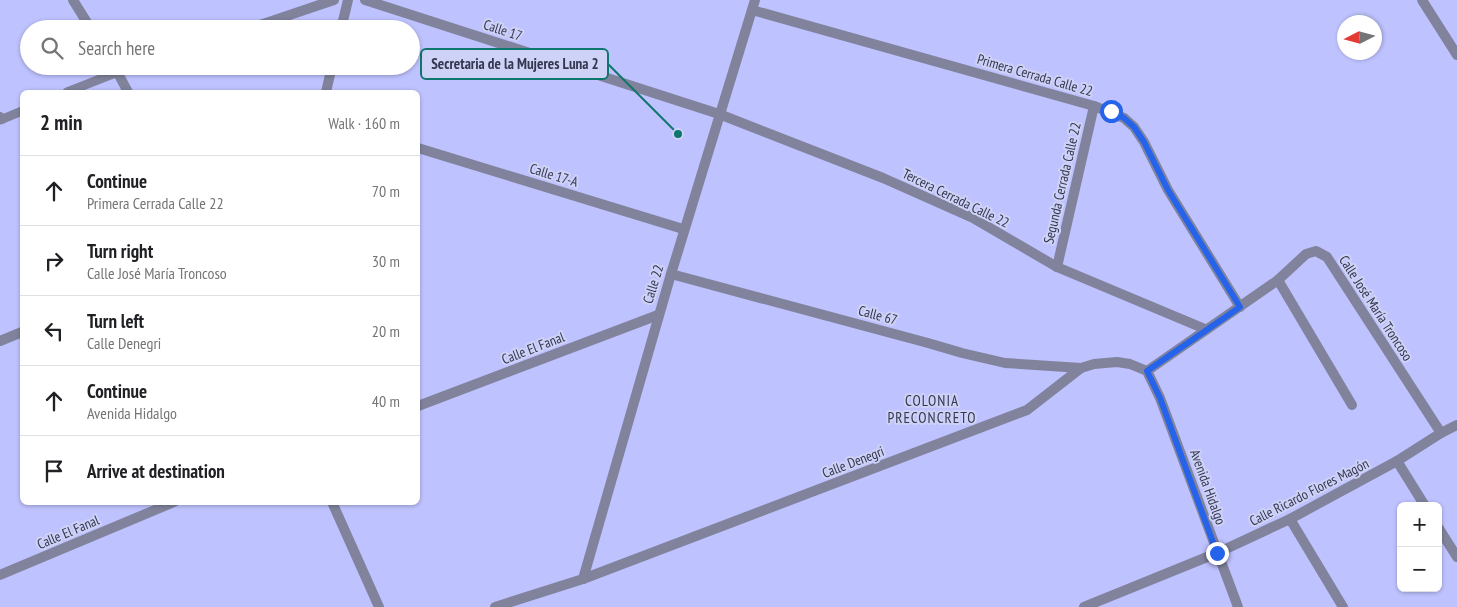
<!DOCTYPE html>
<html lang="en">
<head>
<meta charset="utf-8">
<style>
	:root { --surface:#fff; --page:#f2f2f2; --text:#202124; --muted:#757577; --line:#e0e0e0 }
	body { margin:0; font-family:"PT Sans Narrow",sans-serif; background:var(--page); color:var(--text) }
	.controls { position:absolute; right:15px; bottom:15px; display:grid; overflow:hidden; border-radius:8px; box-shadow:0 1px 4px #0004 }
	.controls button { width:45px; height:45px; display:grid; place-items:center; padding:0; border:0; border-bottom:1px solid var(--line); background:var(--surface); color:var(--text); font:25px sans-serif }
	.compass { position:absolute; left:1337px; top:15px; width:45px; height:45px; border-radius:50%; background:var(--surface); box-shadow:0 1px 4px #0004; rotate:264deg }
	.stop { position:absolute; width:15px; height:15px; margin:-11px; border:4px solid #2563eb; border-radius:50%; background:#fff }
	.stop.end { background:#2563eb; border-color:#fff; box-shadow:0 1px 5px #0008 }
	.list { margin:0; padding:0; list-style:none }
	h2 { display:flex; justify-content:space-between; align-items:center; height:65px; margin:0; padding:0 20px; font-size:21px }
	h2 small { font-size:16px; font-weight:400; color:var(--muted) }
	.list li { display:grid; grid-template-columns:32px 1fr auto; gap:15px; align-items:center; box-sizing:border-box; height:70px; padding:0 20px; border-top:1px solid var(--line) }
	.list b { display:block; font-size:19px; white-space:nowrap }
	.list p { margin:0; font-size:16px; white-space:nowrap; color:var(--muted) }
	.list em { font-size:16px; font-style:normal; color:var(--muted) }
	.icon { flex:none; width:28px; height:28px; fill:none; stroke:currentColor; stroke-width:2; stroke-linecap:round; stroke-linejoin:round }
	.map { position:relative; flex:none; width:1457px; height:607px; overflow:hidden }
	.search { position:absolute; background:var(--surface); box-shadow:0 1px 4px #0004; left:20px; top:20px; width:400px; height:55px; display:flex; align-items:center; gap:12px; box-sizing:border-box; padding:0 18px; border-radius:28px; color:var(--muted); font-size:19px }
	.panel { position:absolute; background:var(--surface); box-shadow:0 1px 4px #0004; left:20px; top:90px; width:400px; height:415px; border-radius:8px }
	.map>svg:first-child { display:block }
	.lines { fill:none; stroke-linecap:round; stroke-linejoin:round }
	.service { stroke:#81839d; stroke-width:9 }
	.minor { stroke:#81839d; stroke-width:10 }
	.tertiary { stroke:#81839d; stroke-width:10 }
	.route { stroke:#2563eb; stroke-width:6 }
	.labels { text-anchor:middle; stroke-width:4; stroke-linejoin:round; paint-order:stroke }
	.street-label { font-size:14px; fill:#35374f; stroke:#ced2f6 }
	.neighbourhood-label { font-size:15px; letter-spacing:1px; fill:#35374f; stroke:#ced2f6 }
	.leader { fill:none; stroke:#0f766e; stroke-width:2 }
	.callout-dot { fill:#0f766e; stroke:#ced2f6; stroke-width:2 }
	.callout { fill:#ced2f6; stroke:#0f766e; stroke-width:2 }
	.callout-label { font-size:15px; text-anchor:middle; font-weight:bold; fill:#35374f }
</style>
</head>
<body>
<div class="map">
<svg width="1457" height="607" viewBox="0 0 1457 607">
	<rect width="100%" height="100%" fill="#bec2fe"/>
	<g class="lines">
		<g class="service">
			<path d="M67,92L118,72"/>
			<path d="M0,120L22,111"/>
		</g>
		<g class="minor">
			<path d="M73,0L91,29"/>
			<path d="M365,0L719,114L883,178L973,218L1057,267L1205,329"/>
			<path d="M752,10L1094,106L1124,118L1134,127L1144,142L1168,190L1240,307"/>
			<path d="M248,29L334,0"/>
			<path d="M341,29L348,0"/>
			<path d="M114,66L128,92"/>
			<path d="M118,72L135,66"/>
			<path d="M326,92L332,66"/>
			<path d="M0,117L2,119"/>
			<path d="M418,148L683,229"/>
			<path d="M1057,267L1094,106"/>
			<path d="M1278,280L1352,405"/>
			<path d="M0,341L22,332"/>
			<path d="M1147,371L1278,280L1306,254L1316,251L1327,257L1441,433"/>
			<path d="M418,406L658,315"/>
			<path d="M1397,461L1425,506"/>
			<path d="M332,502L379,607"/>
			<path d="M1290,519L1343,607"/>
			<path d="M1438,527L1457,557"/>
			<path d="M0,575L174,502"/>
			<path d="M583,579L671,274"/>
			<path d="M495,607L583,579L1027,410L1081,368"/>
			<path d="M1084,607L1217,553L1290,519L1397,461L1441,433L1457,425"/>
		</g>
		<g class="tertiary">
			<path d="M755,0L671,274L928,343L962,353L1005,363L1081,368L1094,364L1117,362L1130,364L1147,371L1160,398L1238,607"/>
			<path d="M1422,0L1457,55"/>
		</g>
	</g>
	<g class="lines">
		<path class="route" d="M1111,111L1124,118L1134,127L1144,142L1168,190L1240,307L1147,371L1160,398L1217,553"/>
	</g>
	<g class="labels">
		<g class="street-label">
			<text transform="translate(503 30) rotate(18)" y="5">Calle 17</text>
			<text transform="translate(1035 75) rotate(16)" y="5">Primera Cerrada Calle 22</text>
			<text transform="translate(554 175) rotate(17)" y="5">Calle 17-A</text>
			<text transform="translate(1062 183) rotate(-77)" y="5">Segunda Cerrada Calle 22</text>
			<text transform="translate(956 198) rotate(26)" y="5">Tercera Cerrada Calle 22</text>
			<text transform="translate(653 284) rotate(-73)" y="5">Calle 22</text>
			<text transform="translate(1376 308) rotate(57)" y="5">Calle José María Troncoso</text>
			<text transform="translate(878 315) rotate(15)" y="5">Calle 67</text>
			<text transform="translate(533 348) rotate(-21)" y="5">Calle El Fanal</text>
			<text transform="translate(853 462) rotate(-21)" y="5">Calle Denegri</text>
			<text transform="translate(1208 487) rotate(70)" y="5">Avenida Hidalgo</text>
			<text transform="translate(1309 492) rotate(-27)" y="5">Calle Ricardo Flores Magón</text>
			<text transform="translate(68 532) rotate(-23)" y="5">Calle El Fanal</text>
		</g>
		<g class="neighbourhood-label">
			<text x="932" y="406">COLONIA<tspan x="932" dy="17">PRECONCRETO</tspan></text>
		</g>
	</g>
	<path class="leader" d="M678 134L608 64"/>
	<circle class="callout-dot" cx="678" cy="134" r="5"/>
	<rect class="callout" x="421" y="49" width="187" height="30" rx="5"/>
	<g class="callout-label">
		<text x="515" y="69">Secretaria de la Mujeres Luna 2</text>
	</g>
</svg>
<div class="controls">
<button>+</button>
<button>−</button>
</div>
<svg class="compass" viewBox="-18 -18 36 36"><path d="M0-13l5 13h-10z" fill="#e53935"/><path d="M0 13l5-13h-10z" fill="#757577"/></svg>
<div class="stop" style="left:1111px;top:111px"></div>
<div class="stop end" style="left:1217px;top:553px"></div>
<div class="search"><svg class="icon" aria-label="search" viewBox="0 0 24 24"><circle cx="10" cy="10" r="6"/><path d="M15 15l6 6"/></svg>Search here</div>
<section class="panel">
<h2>2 min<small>Walk · 160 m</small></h2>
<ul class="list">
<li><svg class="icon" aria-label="ahead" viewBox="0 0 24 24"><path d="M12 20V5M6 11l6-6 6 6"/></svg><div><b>Continue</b><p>Primera Cerrada Calle 22</p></div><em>70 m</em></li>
<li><svg class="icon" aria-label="right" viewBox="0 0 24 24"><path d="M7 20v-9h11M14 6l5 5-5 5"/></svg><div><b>Turn right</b><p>Calle José María Troncoso</p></div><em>30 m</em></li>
<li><svg class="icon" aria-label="left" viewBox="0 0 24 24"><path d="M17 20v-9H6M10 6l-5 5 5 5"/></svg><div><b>Turn left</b><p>Calle Denegri</p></div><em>20 m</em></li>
<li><svg class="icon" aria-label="ahead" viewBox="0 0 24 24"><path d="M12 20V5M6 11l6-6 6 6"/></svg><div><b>Continue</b><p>Avenida Hidalgo</p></div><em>40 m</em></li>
<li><svg class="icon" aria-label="arrive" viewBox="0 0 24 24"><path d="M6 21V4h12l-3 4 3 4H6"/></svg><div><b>Arrive at destination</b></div></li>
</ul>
</section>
</div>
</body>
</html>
